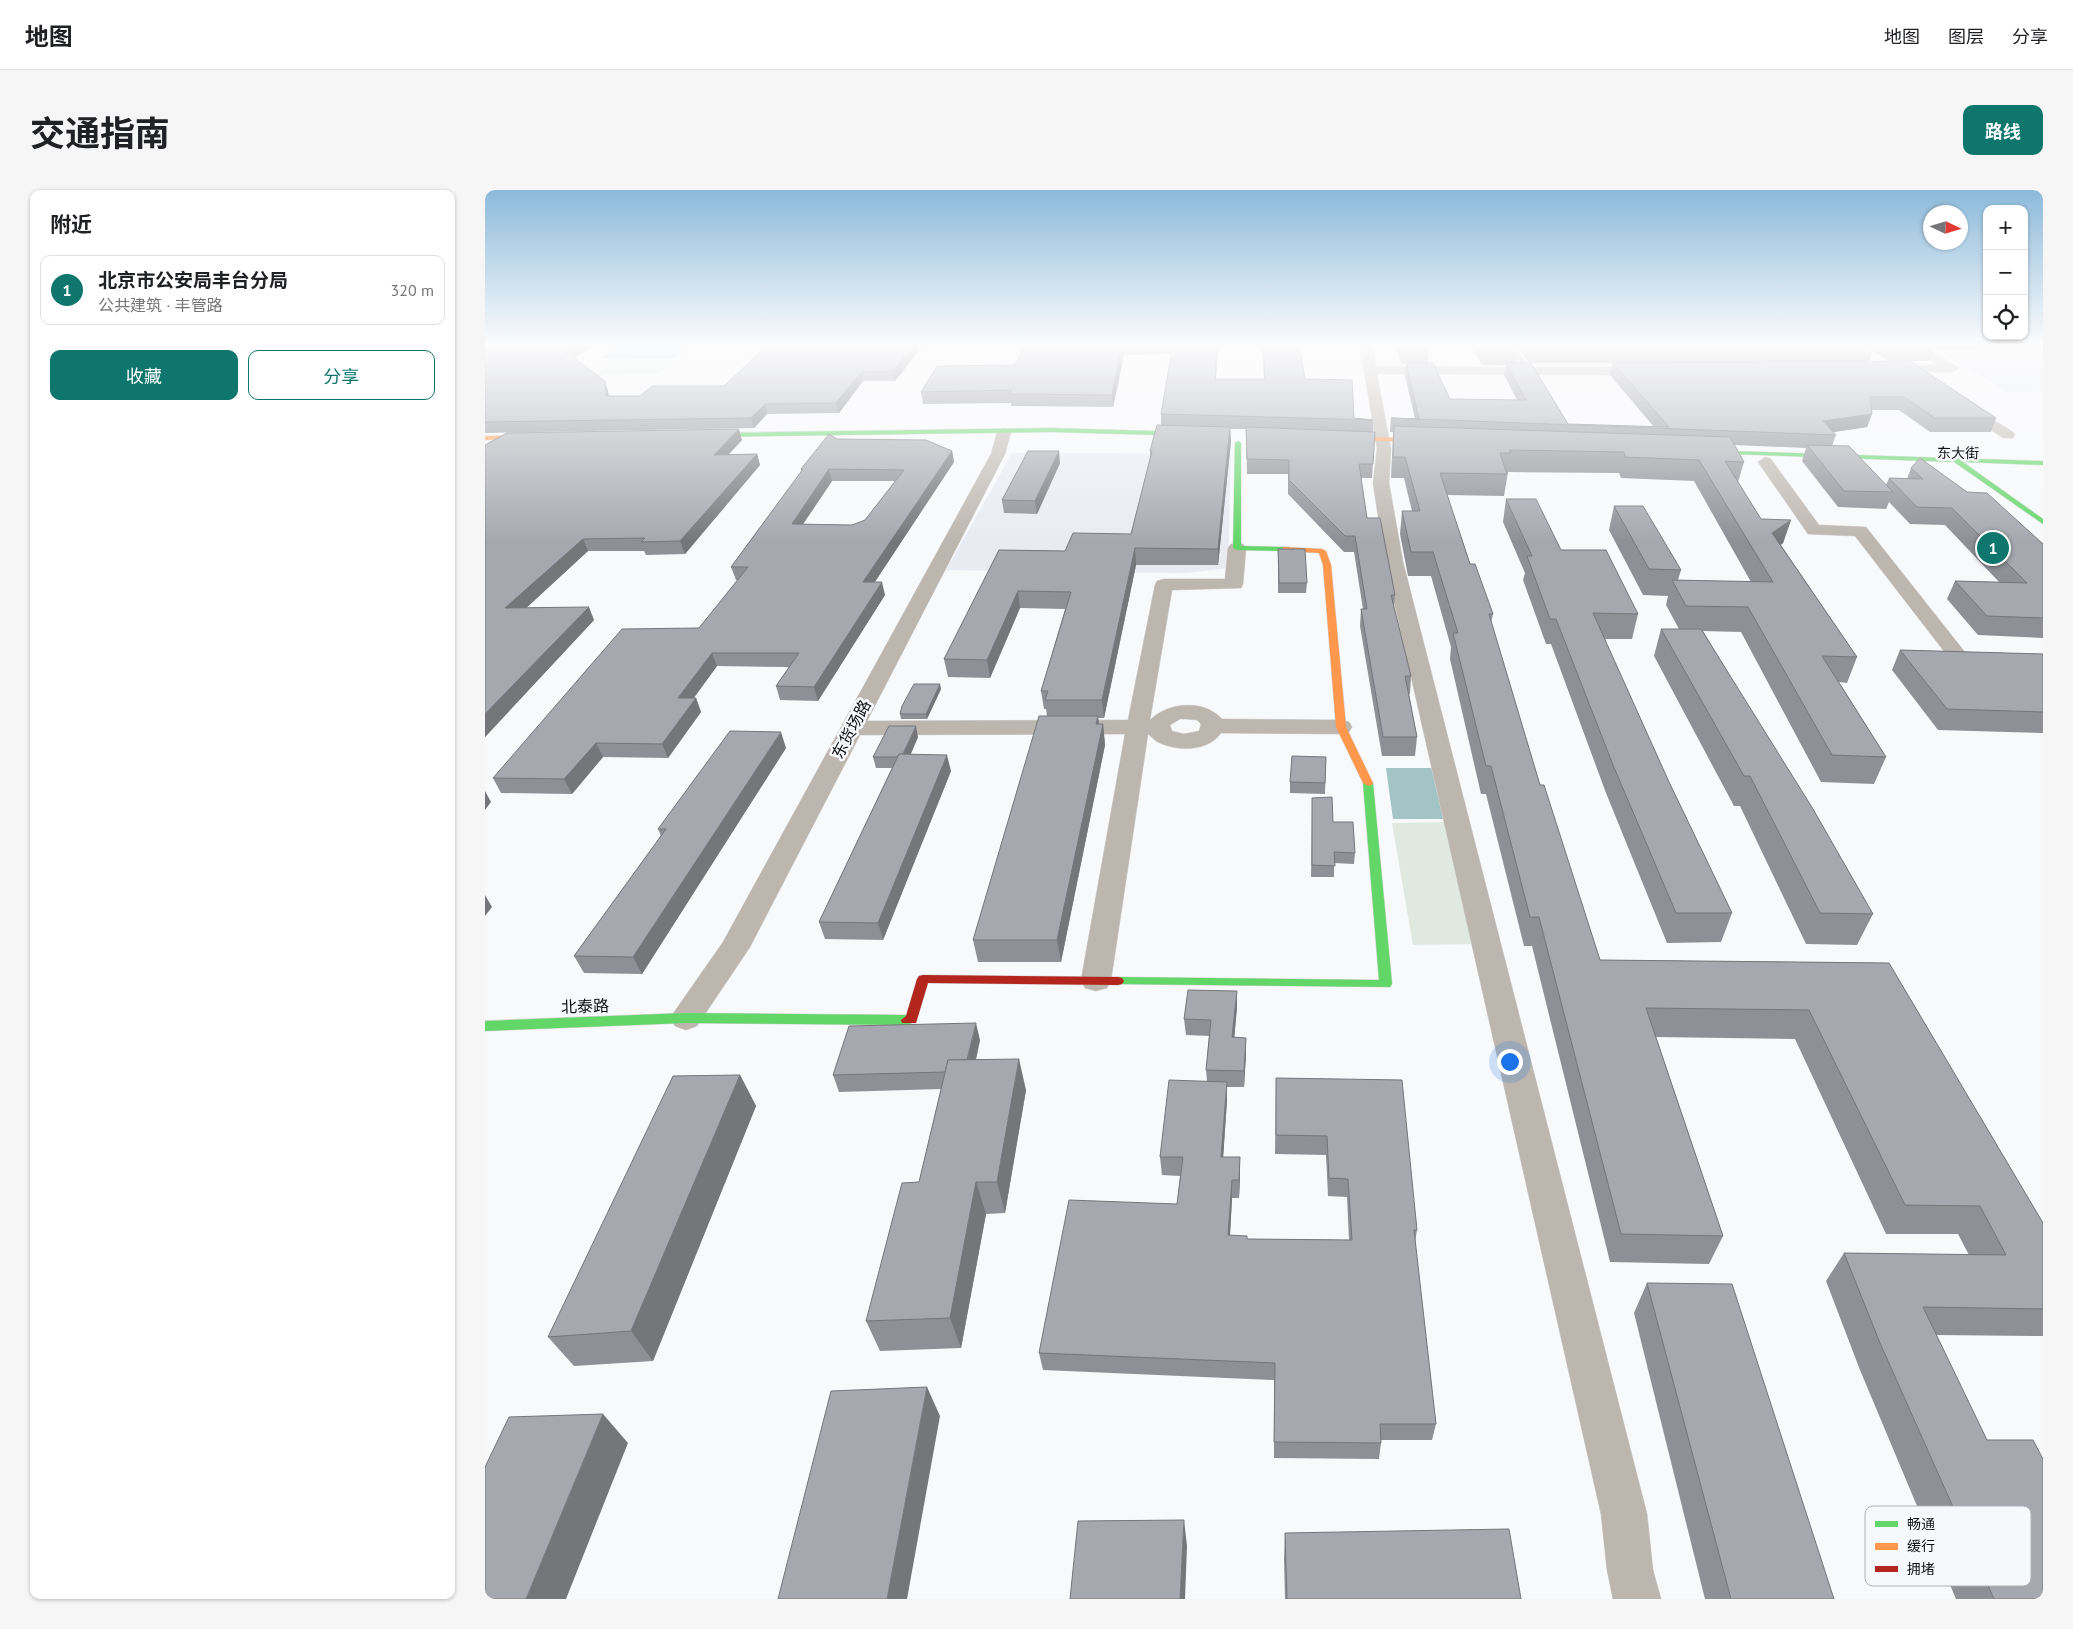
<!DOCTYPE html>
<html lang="zh">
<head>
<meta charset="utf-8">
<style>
	:root { --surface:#fff; --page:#f6f6f6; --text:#202124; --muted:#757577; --line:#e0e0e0; --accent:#0f766e }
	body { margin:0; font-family:"PT Sans","Noto Sans SC",sans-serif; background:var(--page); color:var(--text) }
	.controls { position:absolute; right:15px; top:15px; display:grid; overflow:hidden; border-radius:10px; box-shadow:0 1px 4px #0004 }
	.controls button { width:45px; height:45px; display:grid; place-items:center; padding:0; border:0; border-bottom:1px solid var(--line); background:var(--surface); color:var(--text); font:25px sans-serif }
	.compass { position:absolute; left:1438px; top:15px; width:45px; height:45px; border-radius:50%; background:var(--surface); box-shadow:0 1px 4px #0004; rotate:94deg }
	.you { position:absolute; left:1024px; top:871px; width:18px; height:18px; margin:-12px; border:4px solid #fff; border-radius:50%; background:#1a73e8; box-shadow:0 0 0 8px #1a73e833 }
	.badge { display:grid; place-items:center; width:32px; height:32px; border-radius:50%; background:var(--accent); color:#fff; font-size:16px; font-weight:700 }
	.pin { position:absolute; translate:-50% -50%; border:2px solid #fff; box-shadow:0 1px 5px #0006 }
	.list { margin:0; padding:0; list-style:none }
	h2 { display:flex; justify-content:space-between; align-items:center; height:65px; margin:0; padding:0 20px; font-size:21px }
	h2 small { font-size:16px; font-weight:400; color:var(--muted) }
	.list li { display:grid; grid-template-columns:32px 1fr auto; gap:15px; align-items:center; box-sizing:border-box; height:70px; margin:0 10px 10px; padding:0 10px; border:1px solid var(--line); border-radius:10px }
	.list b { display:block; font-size:19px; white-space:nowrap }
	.list p { margin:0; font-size:16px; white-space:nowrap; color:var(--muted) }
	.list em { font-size:16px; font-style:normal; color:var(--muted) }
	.actions { display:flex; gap:10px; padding:15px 20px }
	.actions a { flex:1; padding:11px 0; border:1px solid var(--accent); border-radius:10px; text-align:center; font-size:18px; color:var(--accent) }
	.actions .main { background:var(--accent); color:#fff }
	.icon { flex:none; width:28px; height:28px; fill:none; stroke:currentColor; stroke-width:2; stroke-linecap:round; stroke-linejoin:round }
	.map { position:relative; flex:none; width:1558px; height:1409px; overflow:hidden; border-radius:10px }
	header { display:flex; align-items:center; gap:30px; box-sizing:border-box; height:70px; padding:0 25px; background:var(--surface); border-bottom:1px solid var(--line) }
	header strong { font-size:24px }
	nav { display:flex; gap:28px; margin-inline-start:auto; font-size:18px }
	.intro { display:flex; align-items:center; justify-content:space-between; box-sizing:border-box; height:120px; padding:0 30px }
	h1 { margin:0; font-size:35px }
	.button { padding:12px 22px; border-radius:10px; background:var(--accent); color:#fff; font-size:18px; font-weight:700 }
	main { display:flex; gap:30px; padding:0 30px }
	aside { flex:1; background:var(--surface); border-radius:10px; box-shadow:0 1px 4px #0004 }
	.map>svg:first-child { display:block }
	.built { fill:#e8ebf2 }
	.green { fill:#dfe9df }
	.water { fill:#a3c4c5 }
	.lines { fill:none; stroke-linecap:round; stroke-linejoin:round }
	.street-casing { stroke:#d4d4d5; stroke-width:1 }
	.fast-casing { stroke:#d4d4d5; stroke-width:1 }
	.slow-casing { stroke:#d4d4d5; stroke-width:1 }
	.jam-casing { stroke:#d4d4d5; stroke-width:1 }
	.street { fill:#bcb6ae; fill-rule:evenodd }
	.fast { fill:#63d668; fill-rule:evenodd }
	.slow { fill:#ff974d; fill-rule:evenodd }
	.jam { fill:#b3261e; fill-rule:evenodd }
	.wall { fill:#8e9096; fill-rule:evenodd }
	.shaded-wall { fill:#74767a }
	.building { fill:#a5a8af; stroke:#74767a; fill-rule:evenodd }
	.labels { text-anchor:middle; stroke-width:5; stroke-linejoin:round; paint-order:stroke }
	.far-street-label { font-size:14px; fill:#0f1011; stroke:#f7f8fc }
	.street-label { font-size:16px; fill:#0f1011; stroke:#f7f8fc }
	.key { fill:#f7f8fc; stroke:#b1b2b6; stroke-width:1 }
	.key-label { font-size:14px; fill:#0f1011 }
</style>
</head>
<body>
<header>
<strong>地图</strong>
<nav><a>地图</a><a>图层</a><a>分享</a></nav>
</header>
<div class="intro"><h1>交通指南</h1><a class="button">路线</a></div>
<main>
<aside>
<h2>附近<small></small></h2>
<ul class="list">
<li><span class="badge">1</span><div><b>北京市公安局丰台分局</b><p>公共建筑 · 丰管路</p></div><em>320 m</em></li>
</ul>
<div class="actions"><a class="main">收藏</a><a>分享</a></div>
</aside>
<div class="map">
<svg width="1558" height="1409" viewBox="0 0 1558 1409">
	<rect width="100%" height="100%" fill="#f8f9fb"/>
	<g class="built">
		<path d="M1558,164V203L1526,204L1461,165Z"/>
		<path d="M527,263L746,264L743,378L701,383L461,380Z"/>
	</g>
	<g class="green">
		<path d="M188,171L173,184L110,185L127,172Z"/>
		<path d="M964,632L993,754L928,755L907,633Z"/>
	</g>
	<g class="water">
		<path d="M135,155H208L192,167L185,169L116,168Z"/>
		<path d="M901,578H954L965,629H908Z"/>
	</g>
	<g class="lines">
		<defs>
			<g id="street">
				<path d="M875,155H887L891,176L1032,177L1017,155H1029L1045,177H1162L1168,181L1162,185L892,184L906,259L904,293L918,372L1162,1324L1168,1380L1176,1409H1128L1122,1380L1116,1324L900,372L888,293L892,259Z"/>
				<path d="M1422,155H1436L1474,178L1468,182H1394L1392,179L1394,176L1398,175H1453Z"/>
				<path d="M1478,211L1528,242L1530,245L1528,248H1518L1473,218L1471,215Z"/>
				<path d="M519,238L526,242L520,264L382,531L643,530L670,395L672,391L679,389H740L743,358L746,354H758L761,358L758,394L756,398L687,400L665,530C683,512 719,509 737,529L856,530L864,532L867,537L864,542L856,544L736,543C723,562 691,562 671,551C668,549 666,546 663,544L626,790L622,798L611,801L600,798L596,790L640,544L375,545L265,757L212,836L201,840L190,836L185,828L238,752L506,264L512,242ZM701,529L712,530L716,534L714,541L699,544L687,541L685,535L695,529Z"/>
				<path d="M1281,267L1286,269L1334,335L1381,337L1479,461L1482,465L1479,469L1472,471L1465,469L1370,346L1323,344L1273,272Z"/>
			</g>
			<g id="fast">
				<path d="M566,238L706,242L709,244L706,246L566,242L219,247L216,245L219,243Z"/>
				<path d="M753,251L756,253V356L801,357H804V361L752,360L748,358L750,253Z"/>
				<path d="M1214,260L1558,271V275L1478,272L1558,329V334L1469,272L1216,263L1213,261Z"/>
				<path d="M883,590L888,593L907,794L905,797L629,794L627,791L629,788L633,787L894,790L878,593Z"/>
				<path d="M201,823L422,825L427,827L428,830L427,833L422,835L201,833L0,841V831Z"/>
			</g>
			<g id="slow">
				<path d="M0,246L51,245L54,247L51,249L0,250Z"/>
				<path d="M854,246L946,249L949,251L946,253L852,249L851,248Z"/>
				<path d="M798,357L837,359L841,361L846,375L861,537L888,593L887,595L883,596L878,593L851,537L838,375L834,363L801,361H798Z"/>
			</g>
			<path id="jam" d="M438,785L633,787L637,788L639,791L637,794L633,795L443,793L431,833H417L416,830L421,826L432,789L434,786Z"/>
		</defs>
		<use href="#street" class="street-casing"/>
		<use href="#fast" class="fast-casing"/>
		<use href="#slow" class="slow-casing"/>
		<use href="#jam" class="jam-casing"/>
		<use href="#street" class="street"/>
		<use href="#fast" class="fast"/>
		<use href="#slow" class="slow"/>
		<use href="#jam" class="jam"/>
	</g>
	<g class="wall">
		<path d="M0,155H109L90,168L123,201L124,206H155L239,196L438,155L410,191H378L354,223L282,224L269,238L0,243Z"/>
		<path d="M618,155H733L731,189H779L777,155H814L820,189L869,228L888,230V242H890L887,288H876L882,328L910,405L909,417L926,486L925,504H924L932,547L930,566H897L875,436L876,419H878L869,362H859L803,304V284H762L761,239H745L746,251L733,375H651L619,528H613L614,534H618L620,555L576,772H493L488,750L562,526L561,519H559L556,501L580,419L535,418L505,488L463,487L459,469L514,360L580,361L646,344L665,270V261L676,235V224L686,164L639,165L628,217L526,216V213L438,214L436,202L530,175L616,159Z"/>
		<path d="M910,155H940L943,164V173L965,209L1032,210L1019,185L1021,175H997L985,155H1023L1030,165L1029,173H1044L1031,155H1375L1387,163L1384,172L1511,228L1506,242H1445L1414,220H1386L1387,224L1382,237L1348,242L1351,245L1347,256L1401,295L1404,288L1422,289L1426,278L1482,302L1558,354V448L1493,445L1462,409L1470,391L1514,392L1460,335L1425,334L1404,312L1401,319L1353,317L1317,271L1321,258L1249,255L1259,272L1253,292L1276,329L1306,330L1298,353L1296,355L1372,467L1362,493L1354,492L1401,567L1389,594L1336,592L1256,442L1218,441L1388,724L1372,755L1321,754L1255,616H1249L1169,466L1176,439H1194L1181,415L1183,406L1158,405L1124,340L1129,316L1196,380L1193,390L1266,392L1209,291L1136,288L1134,283L1023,282L1019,306L962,305L985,374L1008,424L1006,433L1055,595L1115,770L1404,773L1558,1033V1146L1451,1145L1558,1409H1471L1375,1180L1341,1091L1359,1063L1484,1065L1473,1044H1401L1310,849L1171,847L1238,1046L1224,1074L1125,1072L1047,756H1039L1001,604H996L965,469L966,457L946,386H923L915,344L917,321H927L919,288H906L908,242H905L906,228L930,229L920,186L921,174H916ZM1046,173H1127L1125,185L1169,237L1083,234Z"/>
		<path d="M1378,155H1438L1448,161L1444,171H1404Z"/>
		<path d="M1439,155H1558V158L1445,159Z"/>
		<path d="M352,249L467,261L469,272L390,392L400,405L333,511L295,510L291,496L304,477L232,476L209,508H211L216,522L183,568L118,567L87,604L16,603L8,588L214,438L253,390H251L246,377L317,281L316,279ZM347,291H410L380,330L367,335L318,334Z"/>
		<path d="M257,250L244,264H272L275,275L200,364L161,365L159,361H103L41,418L109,430L0,547V255Z"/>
		<path d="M575,273L552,324L519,323L517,310Z"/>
		<path d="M1021,309L1076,360L1153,424L1147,449H1119L1184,592L1247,723L1236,752L1182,753L1121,603L1066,454H1061L1038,390L1040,383L1018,332Z"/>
		<path d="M793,359L822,393L821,403H793Z"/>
		<path d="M1415,460L1558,464V543L1453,540L1407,480Z"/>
		<path d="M456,499L442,529H416L415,524Z"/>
		<path d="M433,547L425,565L466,581L398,750L340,749L334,732L407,578H391L388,567Z"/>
		<path d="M301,558L157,784L99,783L89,766L176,646L173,639Z"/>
		<path d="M841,567L840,604L805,603V592Z"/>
		<path d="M827,619L848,632L870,663L869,674L849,673V687H826Z"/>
		<path d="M752,817L749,847L761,848V864L759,897H742V910L738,967H755V986L754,1008H747L745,1045L763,1049L864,1050L862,1007L843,1006L841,965L790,964L791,888L932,1040L930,1052L951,1234L947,1250H896V1253L894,1269L789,1268V1190L558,1180L554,1163L692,1014L695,986L677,985L675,967L722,891L721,880L724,846L701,845L699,829Z"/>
		<path d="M495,850L491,870L541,900L520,1023L501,1024L476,1158L395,1161L381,1131L434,992L456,899L354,902L348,885Z"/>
		<path d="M255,885L271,916L168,1171L89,1176L63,1147Z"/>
		<path d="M1162,1093L1349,1409H1220L1149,1123Z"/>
		<path d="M800,1343L1036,1409H800L799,1369Z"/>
	</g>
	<g class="shaded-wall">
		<path d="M91,155H109L82,173L78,164Z"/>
		<path d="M429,155H438L410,191L408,181Z"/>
		<path d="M637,155L639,165L628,217L627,205Z"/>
		<path d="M732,155H733L730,201V189Z"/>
		<path d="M376,182L378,191L354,223L351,213Z"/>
		<path d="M120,191L123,201L125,216L121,206Z"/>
		<path d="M280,214L282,224L269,238L266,228Z"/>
		<path d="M1387,224L1382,237L1336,244L1338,231Z"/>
		<path d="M745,237L746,251L733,375V359Z"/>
		<path d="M254,239L257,250L233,276L229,265Z"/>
		<path d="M467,261L469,272L381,405L378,392Z"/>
		<path d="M574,261L575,273L552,324L550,311Z"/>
		<path d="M272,264L275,275L200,364L195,351Z"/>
		<path d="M344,279L347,291L310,346L307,334Z"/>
		<path d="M1306,330L1298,353L1280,366L1287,343Z"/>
		<path d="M98,349L103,361L26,432L20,418Z"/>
		<path d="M650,358L651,375L619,528L617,510Z"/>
		<path d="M397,392L400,405L333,511L329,497Z"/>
		<path d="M533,401L535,418L505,488L502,470Z"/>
		<path d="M104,417L109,430L0,547V524Z"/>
		<path d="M227,463L232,476L198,522L193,508Z"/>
		<path d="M455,494L456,499L442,529L441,524Z"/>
		<path d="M211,508L216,522L183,568L177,554Z"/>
		<path d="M613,526L615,546L611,534Z"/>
		<path d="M618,534L620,555L576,772L572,750Z"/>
		<path d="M431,536L433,547L420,578L417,567Z"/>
		<path d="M296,542L301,558L157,784L148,767Z"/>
		<path d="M111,553L118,567L87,604L79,589Z"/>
		<path d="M462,565L466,581L398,750L393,733Z"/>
		<path d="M0,601L6,612L0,620Z"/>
		<path d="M0,705L7,717L0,726Z"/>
		<path d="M752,801V817L748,863L747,847Z"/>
		<path d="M491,833L495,850L484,899L480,882Z"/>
		<path d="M761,848V864L759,897V881Z"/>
		<path d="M534,869L541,900L520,1023L512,992Z"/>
		<path d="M255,885L271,916L168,1171L146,1141Z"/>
		<path d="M742,892V910L737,985L736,967Z"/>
		<path d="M755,967V986L754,1008V990Z"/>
		<path d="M747,990V1008L744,1063L743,1045Z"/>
		<path d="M491,992L501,1024L476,1158L465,1128Z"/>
		<path d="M442,1197L455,1226L422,1409H402Z"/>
		<path d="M118,1224L143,1253L81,1409H41Z"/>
		<path d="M699,1330L702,1356L700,1409H695Z"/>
	</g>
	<g class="building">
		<path d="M0,155H91L78,164H84L120,191L121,206H155L167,196H239L283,155H429L408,181L376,182L351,213L280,214L266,228L0,232Z"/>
		<path d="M618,155H637L627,205L525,204L526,200L436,202L452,176L530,175L538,159H616Z"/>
		<path d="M688,155H732L730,189H780L778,155H814L820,189L867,190L869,228L888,230L676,224Z"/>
		<path d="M914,155H940L943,164H917Z"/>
		<path d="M992,155H1023L1030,165H998Z"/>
		<path d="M1040,155H1375L1387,163H1046Z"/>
		<path d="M1397,155H1438L1448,161H1407Z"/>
		<path d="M1425,171L1511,228H1450L1419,207H1385L1387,224L1338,231L1351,245L906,228L934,229L921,173H948L965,209L1041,210L1021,173H1046L1083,234L1184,237L1128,173Z"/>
		<path d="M672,235L745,237L733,359L650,358L617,510H560L563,501H556L586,402L533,401L502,470L459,469L514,360L580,361L588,343L646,344L667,261H665Z"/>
		<path d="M909,236L1245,247L1259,272L1240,271L1276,329L1306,330L1287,343L1372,467L1337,466L1401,567L1347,565L1263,417L1201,416L1187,390L1288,392L1214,270L1140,267L1139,262L1024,260L1026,263H1015L1022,284L955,283L985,374H990L1008,424H1004L1055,595H1059L1115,770L1404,773L1558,1033V1119L1438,1117L1502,1250H1548L1558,1269V1409H1509L1395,1153L1359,1063L1521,1065L1495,1016L1420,1015L1324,820L1161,818L1238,1046L1136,1044L1054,727H1045L1006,576H1001L968,443H973L948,362H926L917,321H935L920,267H908Z"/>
		<path d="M761,237L890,242L888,274H874L882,328H895L910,405H906L926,486H920L932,547H898L876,419H882L870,346H860L804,290V270L762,269Z"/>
		<path d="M254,239L229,265L272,264L195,351L156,352L160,348L98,349L20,418L104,417L0,524V255L22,243Z"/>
		<path d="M344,244L352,249L441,250L467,261L378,392H397L329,497L291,496L314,463H227L193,508H211L177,554L111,553L79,589L8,588L137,439L214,438L263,377H246L318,279H316ZM344,279L419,280L380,330L367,335L307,334Z"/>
		<path d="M1322,255L1364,256L1408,302L1359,301Z"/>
		<path d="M543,261H574L550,311L517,310Z"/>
		<path d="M1435,268L1482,302L1502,303L1558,354V428L1502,426L1470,391L1542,393L1467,318L1432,317L1404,288L1438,289L1426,278Z"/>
		<path d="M1021,309H1051L1076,360H1121L1153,424L1108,423L1184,592L1247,723H1191L1128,575L1071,429H1065L1042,366H1047Z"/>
		<path d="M1129,316H1158L1196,380L1164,379Z"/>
		<path d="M793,359H820L822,393H794Z"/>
		<path d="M1176,439H1216L1328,619L1388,724L1335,723L1265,586H1259Z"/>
		<path d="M1415,460L1558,464V522L1462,519Z"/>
		<path d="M429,494H455L441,524H415L417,516Z"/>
		<path d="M554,526H613L611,534H618L572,750H488Z"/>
		<path d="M404,536H431L418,564H414L412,567H388Z"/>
		<path d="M245,541L296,542L148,767L89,766L181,639H173Z"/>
		<path d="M414,564L462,565L393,733L334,732Z"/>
		<path d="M807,566L841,567L840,593L805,592Z"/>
		<path d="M847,607L848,632H868L870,663L849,662L850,676L827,675V608Z"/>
		<path d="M703,800L752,801L747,847L761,848L759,881L721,880L726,830L699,829Z"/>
		<path d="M491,833L482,870H463L460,882L348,885L364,836Z"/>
		<path d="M534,869L512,992H491L465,1128L381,1131L417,993L434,992L463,870Z"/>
		<path d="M255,885L146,1141L63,1147L188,886Z"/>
		<path d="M791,888L917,890L932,1040H929L951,1234H895L896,1253L789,1252L790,1173L554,1163L584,1010L692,1014L698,967H675L684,890L742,892L736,967H755L754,990H747L743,1045L762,1046V1049L867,1050L863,989L844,988L842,946L791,945Z"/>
		<path d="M1162,1093L1247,1094L1349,1409H1246Z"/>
		<path d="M442,1197L402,1409H293L346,1201Z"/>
		<path d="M118,1224L41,1409H0V1277L24,1227Z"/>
		<path d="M699,1330L695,1409H585L593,1331Z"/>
		<path d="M1024,1339L1036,1409H802L800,1343Z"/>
	</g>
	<linearGradient id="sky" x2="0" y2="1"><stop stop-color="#8cbada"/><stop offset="0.44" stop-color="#fcfcfd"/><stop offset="1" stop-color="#fcfcfd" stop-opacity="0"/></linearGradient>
	<rect width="1558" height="352" fill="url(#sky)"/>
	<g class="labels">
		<g class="far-street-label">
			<text transform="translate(1473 263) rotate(1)" y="5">东大街</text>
		</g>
		<g class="street-label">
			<text transform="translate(366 539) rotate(-62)" y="6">东货场路</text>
			<text transform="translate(100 816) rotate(-2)" y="6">北泰路</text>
		</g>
	</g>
	<rect x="1380" y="1316" width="166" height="80" rx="8" class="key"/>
	<rect x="1390" y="1331" width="23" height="6" fill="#63d668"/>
	<rect x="1390" y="1353" width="23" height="7" fill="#ff974d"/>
	<rect x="1390" y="1376" width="23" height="6" fill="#b3261e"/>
	<g class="key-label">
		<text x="1422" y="1339">畅通</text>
		<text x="1422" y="1361">缓行</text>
		<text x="1422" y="1384">拥堵</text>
	</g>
</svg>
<div class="controls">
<button>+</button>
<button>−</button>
<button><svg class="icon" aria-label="locate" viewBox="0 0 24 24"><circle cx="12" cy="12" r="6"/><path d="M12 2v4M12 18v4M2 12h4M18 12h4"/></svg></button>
</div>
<svg class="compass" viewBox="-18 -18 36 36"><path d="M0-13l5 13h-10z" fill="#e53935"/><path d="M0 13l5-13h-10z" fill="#757577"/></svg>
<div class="you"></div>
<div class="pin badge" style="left:1508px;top:358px">1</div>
</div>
</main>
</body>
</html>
